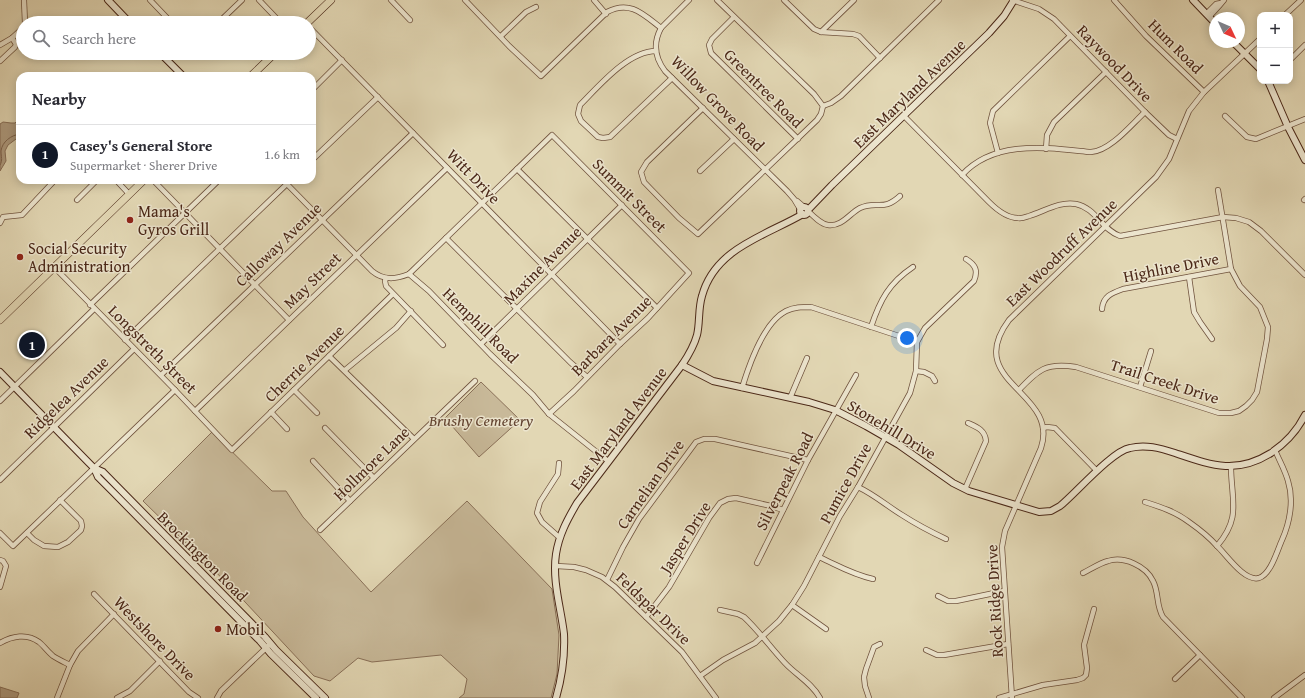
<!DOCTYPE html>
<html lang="en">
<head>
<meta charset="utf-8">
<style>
	:root { --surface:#fff; --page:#f7f7f7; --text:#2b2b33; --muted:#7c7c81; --line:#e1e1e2; --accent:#111827 }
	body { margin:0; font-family:"Gentium Book Plus",serif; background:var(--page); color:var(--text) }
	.controls { position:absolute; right:12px; top:12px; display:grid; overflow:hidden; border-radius:8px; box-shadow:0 2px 10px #0003 }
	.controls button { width:36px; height:36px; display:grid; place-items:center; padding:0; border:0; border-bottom:1px solid var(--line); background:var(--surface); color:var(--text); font:20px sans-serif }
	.compass { position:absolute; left:1209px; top:12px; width:36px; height:36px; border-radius:50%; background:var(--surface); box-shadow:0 2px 10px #0003; rotate:134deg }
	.you { position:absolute; left:907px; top:338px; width:14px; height:14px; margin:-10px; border:3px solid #fff; border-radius:50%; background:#1a73e8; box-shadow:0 0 0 6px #1a73e833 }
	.badge { display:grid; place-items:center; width:26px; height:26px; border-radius:50%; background:var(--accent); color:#fff; font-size:13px; font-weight:700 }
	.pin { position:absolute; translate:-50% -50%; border:2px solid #fff; box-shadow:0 1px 4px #0006 }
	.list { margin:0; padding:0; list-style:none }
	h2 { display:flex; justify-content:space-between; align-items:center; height:52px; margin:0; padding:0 16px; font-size:17px }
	h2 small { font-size:13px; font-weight:400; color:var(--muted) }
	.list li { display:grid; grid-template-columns:26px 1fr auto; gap:12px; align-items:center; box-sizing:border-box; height:60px; padding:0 16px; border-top:1px solid var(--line) }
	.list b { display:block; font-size:15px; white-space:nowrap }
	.list p { margin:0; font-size:13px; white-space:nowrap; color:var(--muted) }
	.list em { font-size:13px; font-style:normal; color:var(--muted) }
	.icon { flex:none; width:22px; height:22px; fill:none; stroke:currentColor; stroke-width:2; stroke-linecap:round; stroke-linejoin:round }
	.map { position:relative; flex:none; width:1305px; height:698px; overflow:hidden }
	.search { position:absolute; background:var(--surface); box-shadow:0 2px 10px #0003; left:16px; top:16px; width:300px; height:44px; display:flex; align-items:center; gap:10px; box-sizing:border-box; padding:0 14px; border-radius:22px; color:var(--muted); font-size:15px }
	.panel { position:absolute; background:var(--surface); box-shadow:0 2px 10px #0003; left:16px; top:72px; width:300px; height:112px; border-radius:12px }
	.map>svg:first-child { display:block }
	.green { fill:#c8b999; stroke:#897058 }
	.water { fill:#ae9b7f; stroke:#866d55 }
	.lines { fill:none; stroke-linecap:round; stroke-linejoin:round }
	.shore { stroke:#7c614b; stroke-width:1 }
	.street-casing { stroke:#70533e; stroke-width:6 }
	.secondary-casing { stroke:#4a2717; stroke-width:8 }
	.primary-casing { stroke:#4a2717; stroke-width:8 }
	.street { stroke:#ece5ce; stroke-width:4.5 }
	.secondary { stroke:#ece5ce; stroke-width:6 }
	.primary { stroke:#e2d7b4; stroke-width:7 }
	.poi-dot { fill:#8f2418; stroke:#ece5ce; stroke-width:1.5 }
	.labels { text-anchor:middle; stroke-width:3; stroke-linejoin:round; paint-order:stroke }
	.street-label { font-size:16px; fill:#4a2717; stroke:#ece5ce }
	.poi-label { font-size:16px; fill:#4a2717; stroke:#ece5ce; text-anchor:start }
	.park-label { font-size:16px; font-style:italic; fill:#634431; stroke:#ece5ce }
</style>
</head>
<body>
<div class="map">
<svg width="1305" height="698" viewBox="0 0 1305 698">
	<rect width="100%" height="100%" fill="#e2d7b4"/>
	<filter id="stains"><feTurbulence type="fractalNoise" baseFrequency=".005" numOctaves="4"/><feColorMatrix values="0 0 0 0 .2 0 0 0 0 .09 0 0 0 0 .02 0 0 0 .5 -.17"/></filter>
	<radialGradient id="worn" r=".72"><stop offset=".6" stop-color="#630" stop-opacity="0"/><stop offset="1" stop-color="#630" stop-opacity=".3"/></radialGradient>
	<g class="green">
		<path d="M481,382L520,420L479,457L445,418Z"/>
		<path d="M212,432L272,491H286L303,517L371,592L467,501L552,589L559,635L557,674L551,698H459L464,694L467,679L441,655L372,662L358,658L330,681L314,676L232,588L143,501Z"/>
	</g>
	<g class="water">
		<path d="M20,111V138L16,139L8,145L5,151L6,161L0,171V124L3,122L11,123H15L18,120Z"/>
		<path d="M0,687L19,693L17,698H0Z"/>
	</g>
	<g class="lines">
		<path class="shore" d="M0,165C3,160 1,157 1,151C2,142 11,135 20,134"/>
		<defs>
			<g id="street">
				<path d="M24,0L25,23"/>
				<path d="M150,0L172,23"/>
				<path d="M259,0L281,23"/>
				<path d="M391,0L410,20"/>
				<path d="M465,0L509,46L541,76L607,12C630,0 643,14 661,28"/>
				<path d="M594,0L606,14"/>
				<path d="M689,0L661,28C653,43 655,58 665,71L787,191L794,199L800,209"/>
				<path d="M784,0L814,29L821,32L853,34L859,36L880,58"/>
				<path d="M1012,0L1039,9L1054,19L1145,112L1169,135L1177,139"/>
				<path d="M1114,0L1146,36L1204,92"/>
				<path d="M1206,14L1216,4L1221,3"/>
				<path d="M1285,15L1301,0"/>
				<path d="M734,17L712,39L709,45L711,53L798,139"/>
				<path d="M1209,17L1219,6L1224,0"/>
				<path d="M218,23L242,0"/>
				<path d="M309,27L620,344"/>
				<path d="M821,32L854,0"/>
				<path d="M501,36L526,12L536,7"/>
				<path d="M0,45L12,38L23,28"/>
				<path d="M656,51C628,51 599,86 580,105L578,114L581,121L598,137L603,138L610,137L672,78"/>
				<path d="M1290,60L1305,45"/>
				<path d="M0,61L15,47L16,44L12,38"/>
				<path d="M312,90L342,60"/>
				<path d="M823,106L831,103L841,96L939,0"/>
				<path d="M703,108L647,162L641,172L644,182L679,218L698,234L817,120L821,114L823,106L814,94L717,0"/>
				<path d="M904,116L989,202C996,209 1007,218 1018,218C1021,219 1026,217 1029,216C1045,211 1060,201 1076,204C1096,208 1102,230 1120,236L1223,217L1236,218L1249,222L1261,231L1305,275"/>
				<path d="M1225,116L1247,137L1256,139L1305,119"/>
				<path d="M1046,149L1047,135L1054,122L1106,72"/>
				<path d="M998,153L990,123L993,111L1070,36"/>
				<path d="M312,160L378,97"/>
				<path d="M517,169L657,308"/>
				<path d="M700,171L734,139"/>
				<path d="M962,175C995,139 1048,148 1091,152C1110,151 1131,125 1145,112"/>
				<path d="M116,180L129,194"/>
				<path d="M153,180L289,320"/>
				<path d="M283,180L372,271C384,281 396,279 409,274L552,135L689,273L648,318L620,344L574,391L549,414"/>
				<path d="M77,200L97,180"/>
				<path d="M1304,200L1305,199"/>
				<path d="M797,201L804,207"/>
				<path d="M808,211C814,217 821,224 828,225C842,227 850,213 860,208C877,200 883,212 900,196"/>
				<path d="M0,223L3,217L22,215L55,180"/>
				<path d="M446,238L570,362L587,377"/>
				<path d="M54,267L175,390L232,450L393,294"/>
				<path d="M409,274L429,291L490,354L533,395L549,414L608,461"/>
				<path d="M1189,277L1194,312L1200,322L1212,339"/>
				<path d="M386,278L385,281L386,286L443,345"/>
				<path d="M90,305L219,180"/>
				<path d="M1102,309C1103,296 1112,293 1123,289L1231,269"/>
				<path d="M871,327C880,300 889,283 913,267"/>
				<path d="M125,340L291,180"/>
				<path d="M481,344L622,205"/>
				<path d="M329,356L414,439"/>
				<path d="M345,370L396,328L411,311"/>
				<path d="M916,371L924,372L932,376L935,381"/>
				<path d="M161,375L413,133"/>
				<path d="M1140,387L1151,351"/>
				<path d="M742,388C749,365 764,322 786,311C794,307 802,307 811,307L917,342"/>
				<path d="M294,390L317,413"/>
				<path d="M1019,390C1038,370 1046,362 1076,367L1219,413H1231L1239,411L1246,406L1252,400L1257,392L1267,339L1268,327L1260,307L1240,286L1231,269L1218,190"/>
				<path d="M790,398L807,358"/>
				<path d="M0,401L94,309"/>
				<path d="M195,411L447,168"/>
				<path d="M271,412L287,429"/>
				<path d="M325,428L374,478"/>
				<path d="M1043,428L1047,427L1055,428L1097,471"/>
				<path d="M313,461L350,501"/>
				<path d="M559,463L558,474L540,502L537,513L542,522L560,538"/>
				<path d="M0,480L134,349"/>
				<path d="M858,487C875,495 887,506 902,515C916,524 931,532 946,539"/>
				<path d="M965,489L986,441C985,430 977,427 968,423"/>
				<path d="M1145,502C1161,507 1176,512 1189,522C1199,529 1209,537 1217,546C1226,554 1244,582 1259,578C1271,574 1277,551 1282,540C1290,522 1294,500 1288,481C1285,470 1279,460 1275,450"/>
				<path d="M320,530L475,381"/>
				<path d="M0,533L13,546L175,390"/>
				<path d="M27,533L34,540L44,546L58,547L68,542L81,530L82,526L81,521L60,500"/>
				<path d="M1217,546C1242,517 1231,500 1231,466"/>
				<path d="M819,557C839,566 851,574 873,579"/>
				<path d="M0,560L3,561L6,566L0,587"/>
				<path d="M757,563L808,460L856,375"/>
				<path d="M556,566L574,567L586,570L602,577L615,587L682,652L716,698"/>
				<path d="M1083,573C1091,569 1100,563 1108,561C1124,556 1146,566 1153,581C1159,592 1156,606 1163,617L1242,698"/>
				<path d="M607,580L623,547L639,519L696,442L704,439H715L808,460"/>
				<path d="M94,594L189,692L198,698"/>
				<path d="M938,596L948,601H956L1004,591"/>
				<path d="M792,605L826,629"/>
				<path d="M720,610L738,614L744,617C759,631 771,648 785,663C796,675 812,683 820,698"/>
				<path d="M646,617L669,587L709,518L720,503L728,499L736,498L771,506L783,510"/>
				<path d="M0,643C12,636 27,633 39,642C44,646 48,652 53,656C59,660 64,662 70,665"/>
				<path d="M926,650L937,655H944L1008,644"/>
				<path d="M700,676L723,660L755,643L779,621L792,605L804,586L840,516L858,487L910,393L916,371L917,342L925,328L974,281C978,271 976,265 966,259"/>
				<path d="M1175,679L1200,655"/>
				<path d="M57,698L70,665L78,651L114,614"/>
				<path d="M117,698L130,691L160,661"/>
				<path d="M217,698L221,691L268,646"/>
				<path d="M869,698L865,686L864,677L866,669L874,647L880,644"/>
				<path d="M999,698L1043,685L1077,680L1083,678L1086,675L1087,668L1084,645L1094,609"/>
				<path d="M1012,698L1002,547L1005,531L1041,448C1060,391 962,383 1009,320L1156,177L1169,159L1189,111L1204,92L1260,39"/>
				<path d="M1274,698L1305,675"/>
			</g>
			<g id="secondary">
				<path d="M108,0L130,23"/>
				<path d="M1193,0L1215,23"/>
				<path d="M1233,42L1260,69"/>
				<path d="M160,53L183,76"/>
				<path d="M1268,81L1288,127L1305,160"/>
				<circle cx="804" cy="211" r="4"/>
				<path d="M808,210L832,185L989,33L1004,16L1014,0"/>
				<path d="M682,365L713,381L809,402L835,410L866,426L899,445L953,483L969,491L1039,512L1051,511L1060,506C1076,493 1112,451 1130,448C1145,444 1160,448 1175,453C1211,465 1236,475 1271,453C1286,443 1297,431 1305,415"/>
				<path d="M0,372L89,463L94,468L103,472L265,637L276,650L325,698"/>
				<path d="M94,468L98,477L114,493L260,641L271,654L316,698"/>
				<path d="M556,698C562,677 565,656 564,634C561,608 552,581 556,554C559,535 567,520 577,503L682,365C688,356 694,346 697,335C700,323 698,309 702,296C715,248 765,236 803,214"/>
			</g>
			<g id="primary">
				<path d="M307,23L331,0"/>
				<path d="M251,76L275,53"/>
				<path d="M0,320L144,180"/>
			</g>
		</defs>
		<use href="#street" class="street-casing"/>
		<use href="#secondary" class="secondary-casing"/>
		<use href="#primary" class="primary-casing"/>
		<use href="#street" class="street"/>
		<use href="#secondary" class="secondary"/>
		<use href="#primary" class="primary"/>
	</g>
	<g class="poi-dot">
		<circle cx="130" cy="220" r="4"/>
		<circle cx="20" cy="257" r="4"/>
		<circle cx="218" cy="629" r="4"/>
	</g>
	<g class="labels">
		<g class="street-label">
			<text transform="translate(1176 46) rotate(45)" y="6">Hum Road</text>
			<text transform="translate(1115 63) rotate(46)" y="6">Raywood Drive</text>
			<text transform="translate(764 88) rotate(45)" y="6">Greentree Road</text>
			<text transform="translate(909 93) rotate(-44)" y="6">East Maryland Avenue</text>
			<text transform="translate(718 103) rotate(46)" y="6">Willow Grove Road</text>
			<text transform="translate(474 176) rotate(46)" y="6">Witt Drive</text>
			<text transform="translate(630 195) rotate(45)" y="6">Summit Street</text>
			<text transform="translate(278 244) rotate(-44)" y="6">Calloway Avenue</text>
			<text transform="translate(1061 252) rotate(-44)" y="6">East Woodruff Avenue</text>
			<text transform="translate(542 265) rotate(-45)" y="6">Maxine Avenue</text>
			<text transform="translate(1171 267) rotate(-11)" y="6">Highline Drive</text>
			<text transform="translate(312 280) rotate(-44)" y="6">May Street</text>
			<text transform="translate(481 325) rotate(45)" y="6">Hemphill Road</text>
			<text transform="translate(611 335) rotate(-45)" y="6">Barbara Avenue</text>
			<text transform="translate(153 349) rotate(45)" y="6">Longstreth Street</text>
			<text transform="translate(304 363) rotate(-44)" y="6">Cherrie Avenue</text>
			<text transform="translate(1165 381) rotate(18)" y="6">Trail Creek Drive</text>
			<text transform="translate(66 397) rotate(-44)" y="6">Ridgelea Avenue</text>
			<text transform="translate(618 428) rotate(-53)" y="6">East Maryland Avenue</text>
			<text transform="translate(892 429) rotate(31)" y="6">Stonehill Drive</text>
			<text transform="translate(371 463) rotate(-44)" y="6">Hollmore Lane</text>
			<text transform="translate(784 481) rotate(-63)" y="6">Silverpeak Road</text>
			<text transform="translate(845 483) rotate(-61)" y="6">Pumice Drive</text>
			<text transform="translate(650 484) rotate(-55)" y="6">Carnelian Drive</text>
			<text transform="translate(685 537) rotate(-58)" y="6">Jasper Drive</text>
			<text transform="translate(203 556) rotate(45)" y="6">Brockington Road</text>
			<text transform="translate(994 601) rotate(-93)" y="6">Rock Ridge Drive</text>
			<text transform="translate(654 608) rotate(44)" y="6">Feldspar Drive</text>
			<text transform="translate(155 638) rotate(46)" y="6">Westshore Drive</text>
		</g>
		<g class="poi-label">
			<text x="138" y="217">Mama's<tspan x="138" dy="18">Gyros Grill</tspan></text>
			<text x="28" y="254">Social Security<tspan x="28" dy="18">Administration</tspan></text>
			<text x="226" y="635">Mobil</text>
		</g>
		<g class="park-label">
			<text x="481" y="426">Brushy Cemetery</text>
		</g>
	</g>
	<rect width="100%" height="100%" filter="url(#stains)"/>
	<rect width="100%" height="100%" fill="url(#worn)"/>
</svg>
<div class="controls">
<button>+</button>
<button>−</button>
</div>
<svg class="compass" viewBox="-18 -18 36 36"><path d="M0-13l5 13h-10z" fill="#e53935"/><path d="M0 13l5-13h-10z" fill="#7c7c81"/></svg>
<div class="you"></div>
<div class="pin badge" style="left:32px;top:345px">1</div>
<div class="search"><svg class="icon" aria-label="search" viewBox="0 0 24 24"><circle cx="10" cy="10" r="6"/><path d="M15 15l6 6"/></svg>Search here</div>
<section class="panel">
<h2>Nearby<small></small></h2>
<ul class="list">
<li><span class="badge">1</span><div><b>Casey's General Store</b><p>Supermarket · Sherer Drive</p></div><em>1.6 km</em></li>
</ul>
</section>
</div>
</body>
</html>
